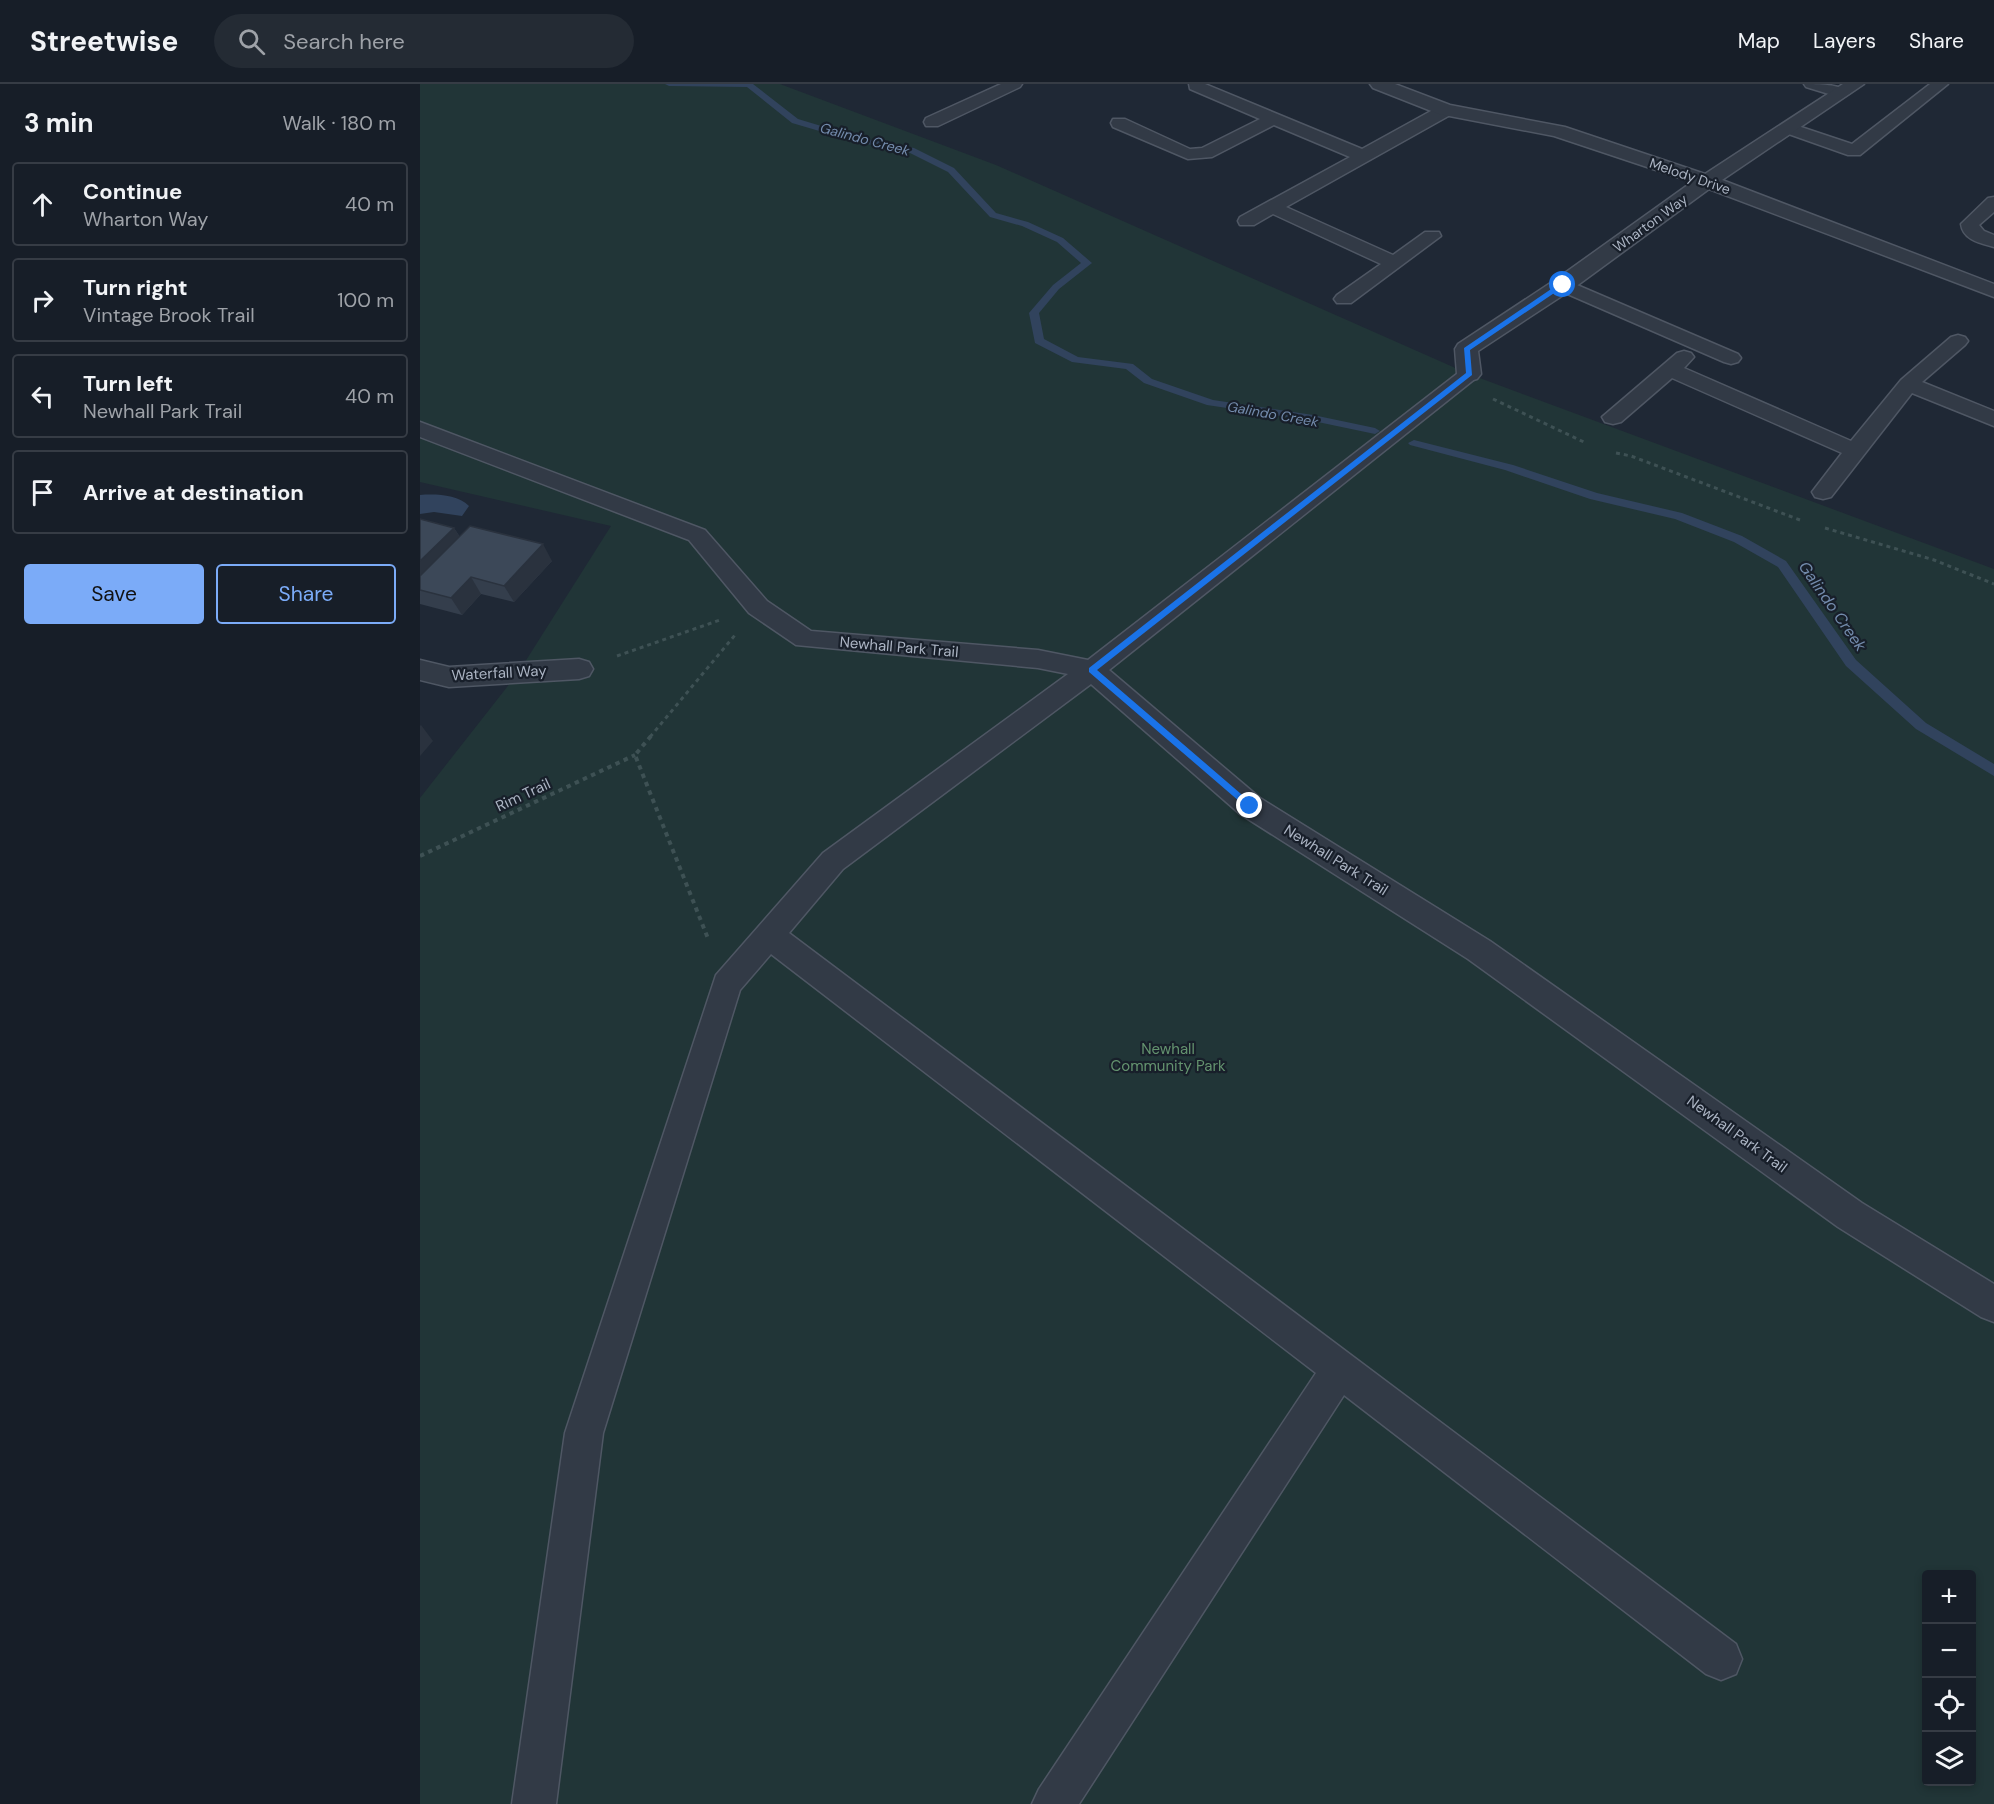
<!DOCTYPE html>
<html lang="en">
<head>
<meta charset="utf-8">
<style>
	:root { --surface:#171e28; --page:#242b34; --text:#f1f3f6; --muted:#9ea2a8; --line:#363c45; --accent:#7babf8 }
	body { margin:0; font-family:"DM Sans",sans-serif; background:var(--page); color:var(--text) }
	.controls { position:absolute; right:18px; bottom:18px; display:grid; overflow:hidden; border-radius:6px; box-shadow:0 3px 9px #0003 }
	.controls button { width:54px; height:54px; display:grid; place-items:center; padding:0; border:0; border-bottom:2px solid var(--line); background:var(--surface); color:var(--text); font:30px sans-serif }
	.stop { position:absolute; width:18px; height:18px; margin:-14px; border:4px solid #1a73e8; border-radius:50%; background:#fff }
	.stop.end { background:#1a73e8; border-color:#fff; box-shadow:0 2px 6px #0008 }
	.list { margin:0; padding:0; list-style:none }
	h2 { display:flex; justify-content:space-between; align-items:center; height:78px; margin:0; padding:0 24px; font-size:26px }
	h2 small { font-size:20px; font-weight:400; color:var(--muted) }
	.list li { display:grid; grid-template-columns:39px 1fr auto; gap:18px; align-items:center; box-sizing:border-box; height:84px; margin:0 12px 12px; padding:0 12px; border:2px solid var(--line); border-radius:6px }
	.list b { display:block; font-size:22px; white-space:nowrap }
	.list p { margin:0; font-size:20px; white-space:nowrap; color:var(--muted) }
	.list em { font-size:20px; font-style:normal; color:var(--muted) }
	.actions { display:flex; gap:12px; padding:18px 24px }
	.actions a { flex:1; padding:14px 0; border:2px solid var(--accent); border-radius:6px; text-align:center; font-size:21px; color:var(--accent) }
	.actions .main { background:var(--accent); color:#111 }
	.icon { flex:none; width:33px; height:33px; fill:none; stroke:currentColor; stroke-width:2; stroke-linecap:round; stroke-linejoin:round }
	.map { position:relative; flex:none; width:1574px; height:1720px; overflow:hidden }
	header { display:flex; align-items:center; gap:36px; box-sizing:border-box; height:84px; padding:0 30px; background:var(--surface); border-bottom:2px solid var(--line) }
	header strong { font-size:28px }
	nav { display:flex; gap:33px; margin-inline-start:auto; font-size:21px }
	.search { width:420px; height:54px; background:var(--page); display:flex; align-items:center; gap:15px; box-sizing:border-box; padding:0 21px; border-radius:33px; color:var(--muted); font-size:22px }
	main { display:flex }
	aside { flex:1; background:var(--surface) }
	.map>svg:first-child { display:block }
	.green { fill:#213537; fill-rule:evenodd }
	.water { fill:#31435d }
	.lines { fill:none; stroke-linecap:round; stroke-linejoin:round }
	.stream { fill:#31435d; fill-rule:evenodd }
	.service-casing { stroke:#4f5764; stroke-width:3 }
	.minor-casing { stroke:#4f5764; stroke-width:3 }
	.path-far1 { stroke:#3e5154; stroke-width:3; stroke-dasharray:4 4; stroke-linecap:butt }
	.path { stroke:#3e5154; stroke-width:4; stroke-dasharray:4.5 4.5; stroke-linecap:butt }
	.service { fill:#323a46; fill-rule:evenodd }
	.minor { fill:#323a46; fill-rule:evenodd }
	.wall { fill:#343e4c }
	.shaded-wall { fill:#2a323e }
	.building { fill:#3c4858; stroke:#2a323e; stroke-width:1.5 }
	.route { fill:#1a73e8 }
	.labels { text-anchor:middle; stroke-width:4.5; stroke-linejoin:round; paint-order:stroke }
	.far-water-label { font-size:14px; font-style:italic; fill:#738bac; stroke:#181f2a }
	.far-street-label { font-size:14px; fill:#abb4c3; stroke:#181f2a }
	.street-label { font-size:15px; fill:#abb4c3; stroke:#181f2a }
	.park-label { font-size:15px; fill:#64936f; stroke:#181f2a }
	.water-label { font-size:16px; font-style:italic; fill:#738bac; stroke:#181f2a }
</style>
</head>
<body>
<header>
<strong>Streetwise</strong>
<div class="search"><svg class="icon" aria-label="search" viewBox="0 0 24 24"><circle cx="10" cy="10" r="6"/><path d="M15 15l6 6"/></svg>Search here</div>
<nav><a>Map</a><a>Layers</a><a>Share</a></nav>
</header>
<main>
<aside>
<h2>3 min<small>Walk · 180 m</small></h2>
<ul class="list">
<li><svg class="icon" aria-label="ahead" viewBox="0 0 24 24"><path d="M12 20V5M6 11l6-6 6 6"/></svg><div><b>Continue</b><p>Wharton Way</p></div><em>40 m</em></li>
<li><svg class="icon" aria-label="right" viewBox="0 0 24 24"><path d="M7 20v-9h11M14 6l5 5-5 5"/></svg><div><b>Turn right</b><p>Vintage Brook Trail</p></div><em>100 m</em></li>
<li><svg class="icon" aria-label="left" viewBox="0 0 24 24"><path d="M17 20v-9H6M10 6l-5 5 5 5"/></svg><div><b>Turn left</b><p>Newhall Park Trail</p></div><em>40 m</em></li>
<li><svg class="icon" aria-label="arrive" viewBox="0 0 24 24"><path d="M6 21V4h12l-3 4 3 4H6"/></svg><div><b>Arrive at destination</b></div></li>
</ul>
<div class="actions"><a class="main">Save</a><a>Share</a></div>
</aside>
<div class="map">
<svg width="1574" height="1720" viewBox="0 0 1574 1720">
	<rect width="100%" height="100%" fill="#1f2835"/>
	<path class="green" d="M0,0H360L576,81L1049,290L1574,485V1720H0V714L98,589L191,442L0,398ZM1506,1490H1552V1698H1506Z"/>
	<path class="water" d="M0,411C15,410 37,410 49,422L42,432L14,428L0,430Z"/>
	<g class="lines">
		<g class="stream">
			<path d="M245,0H333L378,35L441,54L494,64L534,84L576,129L608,138L643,154L672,179L639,205L619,229L624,255L658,273L713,280L732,295L793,316L893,331L955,344L960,347L955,350L893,337L787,321L724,299L706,285L652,278L615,259L609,229L633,201L661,179L637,158L602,142L570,133L528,88L488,68L437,58L372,39L327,3L249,2Z"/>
			<path d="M994,356L1093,381L1177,409L1262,429L1322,452L1366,477L1436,576L1506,639L1574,680V692L1496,645L1426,582L1358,483L1314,458L1255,435L1170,415L1085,386L990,361L988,359Z"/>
		</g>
		<defs>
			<g id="service">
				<path d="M581,0H602L600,3L518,42H506L504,38L506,34Z"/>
				<path d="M769,0H785L942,65L1020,22H1032L1034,26L1032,30L866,123L973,171L1005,148H1019L1021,152L931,219H917L914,215L917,211L961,180L853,130L834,141H820L818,137L820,133L930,73L854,41L792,73L768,75L693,43L691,39L693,35H705L770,65L782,64L840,35L770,5Z"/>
				<path d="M1384,0C1399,0 1420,0 1430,9L1422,14L1386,3Z"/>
				<path d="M1510,0H1528L1440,71H1428L1363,48L1360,44L1363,40L1369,39L1432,60Z"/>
				<path d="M1574,113V128L1559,141L1564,147L1574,151V163C1560,159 1543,156 1541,140L1568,114Z"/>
				<path d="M1143,195L1318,270L1321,274L1318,278L1311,280L1304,278L1136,205L1133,201L1136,197Z"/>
				<path d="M1538,251L1545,253L1548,257L1545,261L1502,298L1574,327V342L1492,309L1411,413L1403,415L1395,413L1392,408L1422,369L1252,294L1201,338L1193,340L1185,338L1182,333L1257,269L1264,267L1271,269L1274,273L1264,284L1431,357L1481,296L1531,253Z"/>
				<path d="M1049,284L1056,286L1059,290L1056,294L689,586L840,714L1070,857L1442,1119L1574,1200V1238L1561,1233L1418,1143L1048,875L820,730L671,600L423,785L369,849L1316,1560L1322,1575L1316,1590L1301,1596L1286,1590L924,1311L659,1720H612L619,1705L896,1289L351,870L320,906L183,1349L136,1720H92L145,1349L296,891L403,769L648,590L618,584L376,561L329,529L269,456L0,353V338L285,446L347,517L391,547L618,566L668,576L1042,286Z"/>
			</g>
			<g id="minor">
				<path d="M950,0H975L1030,21L1145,43L1285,90L1423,0H1444L1302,96L1574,200V213L1289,105L1151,206L1058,267L1061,290L1057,295L1049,297L1041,295L1037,290L1035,265L1038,260L1135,196L1272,98L1134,52L1019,30L953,4Z"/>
				<path d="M159,575L169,578L173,585L169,592L159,595L29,603L0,596V576L29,583Z"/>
			</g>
		</defs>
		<use href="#service" class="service-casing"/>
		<use href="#minor" class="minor-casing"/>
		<g class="path-far1">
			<path d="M1073,315L1166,359"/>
			<path d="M1196,369L1211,372L1380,436"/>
			<path d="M1405,444L1514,476L1574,500"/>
			<path d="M197,572L300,536"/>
			<path d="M230,653L315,551"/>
		</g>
		<g class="path">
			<path d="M231,652L215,671L289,857"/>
			<path d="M0,772L215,671"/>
		</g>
		<use href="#service" class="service"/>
		<use href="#minor" class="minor"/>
	</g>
	<path class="wall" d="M0,435L34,444L40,453L132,477L94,518L61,510L42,531L0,520Z"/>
	<g class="shaded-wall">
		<path d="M34,444L45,461L0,495V477Z"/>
		<path d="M123,460L132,477L94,518L84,502Z"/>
		<path d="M51,493L61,510L42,531L31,514Z"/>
		<path d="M1,641L13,657L0,672V642Z"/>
	</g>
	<g class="building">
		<path d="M0,435L34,444L0,477Z"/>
		<path d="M50,442L123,460L84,502L51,493L31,514L0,506V492Z"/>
	</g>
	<path class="route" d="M1140,199L1146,201L1050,266L1052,291L677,586L835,722L830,725L827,724L669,588V584L1046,289L1044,264Z"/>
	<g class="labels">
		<g class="far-water-label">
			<text transform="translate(445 55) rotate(15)" y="5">Galindo Creek</text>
			<text transform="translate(853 330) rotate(10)" y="5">Galindo Creek</text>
		</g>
		<g class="far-street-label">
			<text transform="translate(1270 92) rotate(19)" y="5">Melody Drive</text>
			<text transform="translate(1230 139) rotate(-36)" y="5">Wharton Way</text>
		</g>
		<g class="street-label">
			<text transform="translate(479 563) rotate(5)" y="5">Newhall Park Trail</text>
			<text transform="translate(79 589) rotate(-3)" y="5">Waterfall Way</text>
			<text transform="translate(103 711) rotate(-25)" y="5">Rim Trail</text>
			<text transform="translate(916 776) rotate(32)" y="5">Newhall Park Trail</text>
			<text transform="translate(1317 1050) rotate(36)" y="5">Newhall Park Trail</text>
		</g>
		<g class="park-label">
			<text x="748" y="970">Newhall<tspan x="748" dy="17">Community Park</tspan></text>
		</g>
		<g class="water-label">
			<text transform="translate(1413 522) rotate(55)" y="6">Galindo Creek</text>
		</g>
	</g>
</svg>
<div class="controls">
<button>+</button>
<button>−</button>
<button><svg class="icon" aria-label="locate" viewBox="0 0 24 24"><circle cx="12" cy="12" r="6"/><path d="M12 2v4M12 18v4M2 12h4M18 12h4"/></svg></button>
<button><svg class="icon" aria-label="layers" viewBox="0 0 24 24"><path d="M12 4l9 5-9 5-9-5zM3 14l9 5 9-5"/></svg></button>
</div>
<div class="stop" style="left:1143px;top:201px"></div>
<div class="stop end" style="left:830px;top:722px"></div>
</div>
</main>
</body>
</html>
